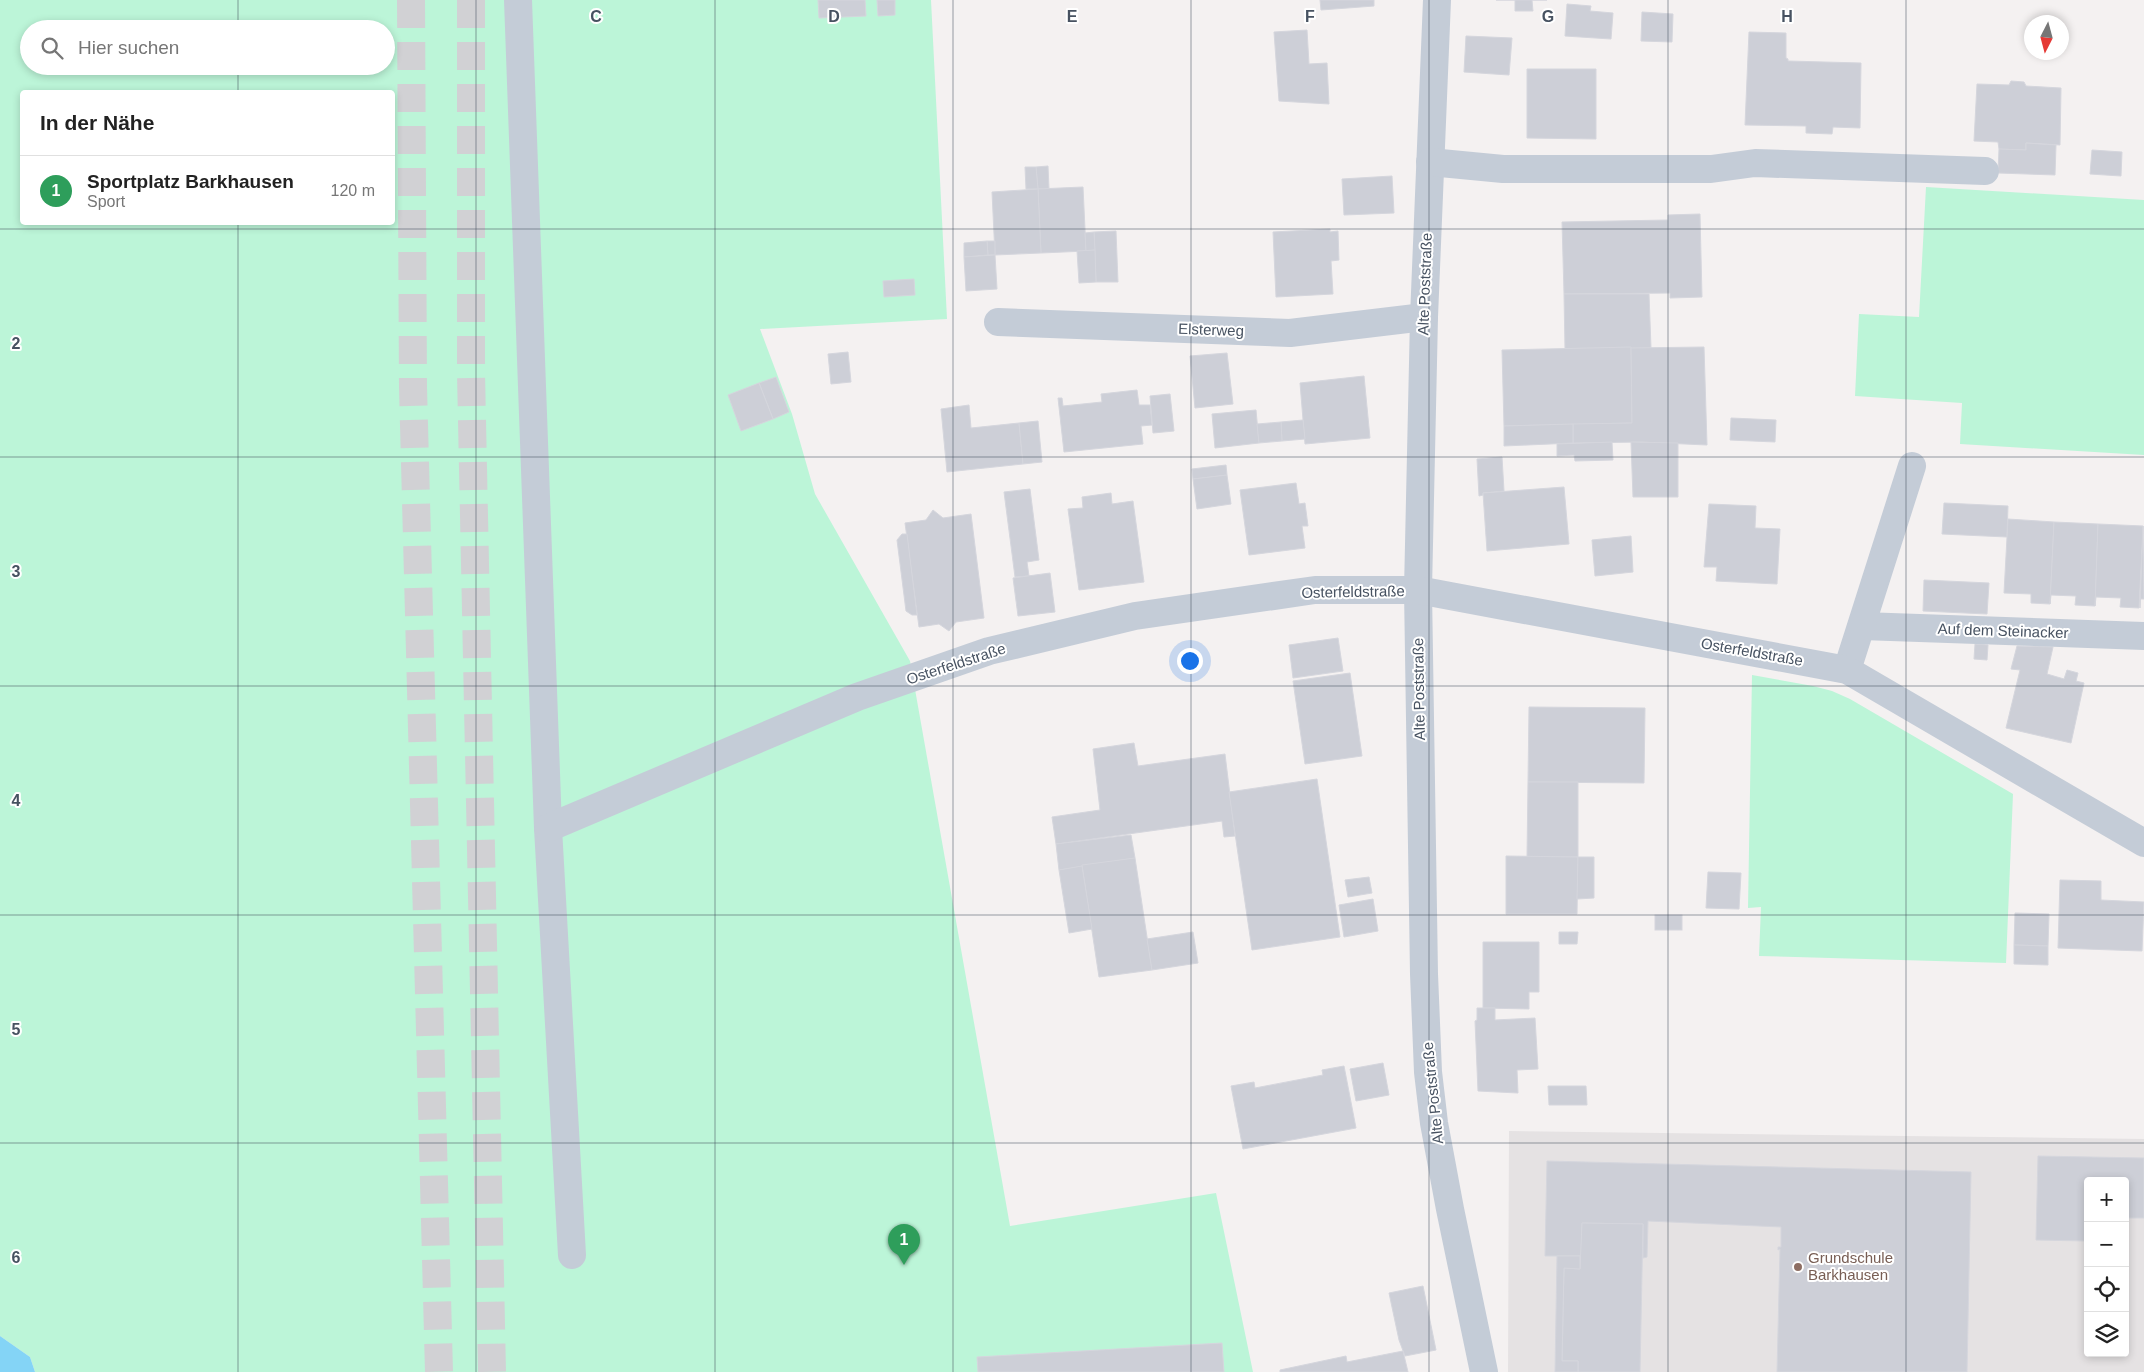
<!DOCTYPE html>
<html lang="de">
<head>
<meta charset="utf-8">
<style>
	:root { --surface:#fff; --page:#f6f6f6; --text:#222; --muted:#767676; --line:#e0e0e0; --accent:#db2777 }
	body { margin:0; font-family:Arial,sans-serif; background:var(--page); color:var(--text) }
	.controls { position:absolute; right:15px; bottom:15px; display:grid; overflow:hidden; border-radius:5px; box-shadow:0 2px 8px #0003 }
	.controls button { width:45px; height:45px; display:grid; place-items:center; padding:0; border:0; border-bottom:1px solid var(--line); background:var(--surface); color:var(--text); font:25px sans-serif }
	.compass { position:absolute; left:2024px; top:15px; width:45px; height:45px; border-radius:50%; background:var(--surface); box-shadow:0 2px 8px #0003; rotate:186deg }
	.you { position:absolute; left:1189px; top:660px; width:18px; height:18px; margin:-12px; border:4px solid #fff; border-radius:50%; background:#1a73e8; box-shadow:0 0 0 8px #1a73e833 }
	.badge { display:grid; place-items:center; width:32px; height:32px; border-radius:50%; background:var(--accent); color:#fff; font-size:16px; font-weight:700 }
	.pin { position:absolute; translate:-50% -41px; filter:drop-shadow(0 1px 2px #0008) }
	.pin::after { content:''; position:absolute; top:26px; width:18px; height:15px; background:inherit; clip-path:polygon(0 0,100% 0,50% 100%) }
	.list { margin:0; padding:0; list-style:none }
	h2 { display:flex; justify-content:space-between; align-items:center; height:65px; margin:0; padding:0 20px; font-size:21px }
	h2 small { font-size:16px; font-weight:400; color:var(--muted) }
	.list li { display:grid; grid-template-columns:32px 1fr auto; gap:15px; align-items:center; box-sizing:border-box; height:70px; padding:0 20px; border-top:1px solid var(--line) }
	.list b { display:block; font-size:19px; white-space:nowrap }
	.list p { margin:0; font-size:16px; white-space:nowrap; color:var(--muted) }
	.list em { font-size:16px; font-style:normal; color:var(--muted) }
	.icon { flex:none; width:28px; height:28px; fill:none; stroke:currentColor; stroke-width:2; stroke-linecap:round; stroke-linejoin:round }
	.map { position:relative; flex:none; width:2144px; height:1372px; overflow:hidden }
	.search { position:absolute; background:var(--surface); box-shadow:0 2px 8px #0003; left:20px; top:20px; width:375px; height:55px; display:flex; align-items:center; gap:12px; box-sizing:border-box; padding:0 18px; border-radius:28px; color:var(--muted); font-size:19px }
	.panel { position:absolute; background:var(--surface); box-shadow:0 2px 8px #0003; left:20px; top:90px; width:375px; height:135px; border-radius:5px }
	.map>svg:first-child { display:block }
	.education { fill:#e5e2e3; fill-rule:evenodd }
	.green { fill:#bcf5d8; fill-rule:evenodd }
	.water { fill:#84d4f6 }
	.building { fill:#cdcfd7; stroke:#d5d6dd }
	.lines { fill:none; stroke-linecap:round; stroke-linejoin:round }
	.highway-tunnel { stroke:#d1d1d4; stroke-width:28; stroke-dasharray:28 14; stroke-linecap:butt }
	.minor { stroke:#c4ccd7; stroke-width:28 }
	.grid { fill:none; stroke:#475261; stroke-width:1; stroke-opacity:0.55 }
	.education-dot { fill:#8d6e63; stroke:#fff; stroke-width:2 }
	.labels { text-anchor:middle; stroke-width:4; stroke-linejoin:round; paint-order:stroke }
	.street-label { font-size:15px; fill:#475261; stroke:#fff }
	.education-label { font-size:15px; fill:#785e54; stroke:#fff; text-anchor:start }
	.grid-label { font-size:16px; text-anchor:middle; font-weight:bold; fill:#475261; stroke:#fff; stroke-width:4; stroke-linejoin:round; paint-order:stroke }
</style>
</head>
<body>
<div class="map">
<svg width="2144" height="1372" viewBox="0 0 2144 1372">
	<rect width="100%" height="100%" fill="#f4f1f1"/>
	<path class="education" d="M1509,1131L2144,1139V1372H1508ZM2088,1181H2125V1353H2088Z"/>
	<g class="green">
		<path d="M0,0H931L947,319L760,329L792,414L815,494L910,661L1010,1226L1216,1193L1253,1372H35L30,1357L0,1336ZM29,29H386V66H29ZM22,92H392V222H22Z"/>
		<path d="M1926,187L2144,200V455L1960,444L1962,403L1855,396L1859,314L1919,317Z"/>
		<path d="M1752,675L1813,686L1832,691L1850,699L2013,794L2006,963L1759,956L1761,907L1748,908Z"/>
	</g>
	<path class="water" d="M0,1336L30,1357L35,1372H0Z"/>
	<g class="building">
		<path d="M818,0H865L866,16L819,18Z"/>
		<path d="M877,0H895V15L878,16Z"/>
		<path d="M1320,0H1374V6L1321,10Z"/>
		<path d="M1496,0H1547H1532L1533,11H1515V0Z"/>
		<path d="M1567,4L1591,6L1590,11L1613,13L1611,39L1565,36Z"/>
		<path d="M1642,12L1673,14L1672,42L1641,41Z"/>
		<path d="M1307,30L1309,64L1327,63L1329,104L1279,101L1274,32Z"/>
		<path d="M1749,32L1786,33V58L1788,59V61L1861,63L1860,128L1833,127L1832,134L1806,133V126L1745,125Z"/>
		<path d="M1466,36L1512,38L1509,75L1464,72Z"/>
		<path d="M1527,69H1596V139L1527,138Z"/>
		<path d="M2011,81L2024,82L2026,86L2061,88L2060,145L2026,143V150L1999,149L1998,142L1974,141L1977,84L2009,85Z"/>
		<path d="M2026,143L2056,145L2055,175L1998,173L1999,149L2026,150Z"/>
		<path d="M2092,150L2122,152L2121,176L2090,174Z"/>
		<path d="M1048,166L1049,189H1038L1036,167Z"/>
		<path d="M1025,167H1036L1038,189H1026Z"/>
		<path d="M1392,176L1394,213L1344,215L1342,179Z"/>
		<path d="M1083,187L1086,251L1041,253L1038,189Z"/>
		<path d="M1038,189L1041,253L995,255L992,192Z"/>
		<path d="M1700,214L1702,297L1670,298V293L1564,294L1562,222L1668,220V215Z"/>
		<path d="M1330,229V232L1338,231L1339,260L1331,261L1333,294L1276,297L1273,232Z"/>
		<path d="M1116,231L1118,282H1096L1094,232Z"/>
		<path d="M1094,232L1095,250L1086,251L1085,233Z"/>
		<path d="M987,241H995V255H988Z"/>
		<path d="M987,241L988,255L964,257V243Z"/>
		<path d="M1095,250L1096,282L1079,283L1077,251Z"/>
		<path d="M995,255L997,289L966,291L964,257Z"/>
		<path d="M914,279L915,295L884,297L883,281Z"/>
		<path d="M1564,294H1649L1651,348L1565,349Z"/>
		<path d="M1631,347L1632,423L1504,426L1502,350Z"/>
		<path d="M1704,347L1707,445L1641,442L1573,443V424L1632,423L1631,348Z"/>
		<path d="M848,352L851,382L831,384L828,354Z"/>
		<path d="M1227,353L1233,404L1195,408L1190,356Z"/>
		<path d="M1364,376L1370,438L1305,444L1300,383Z"/>
		<path d="M776,377L789,412L773,419L759,383Z"/>
		<path d="M759,383L773,419L741,431L728,395Z"/>
		<path d="M1137,390L1139,405H1150L1152,425L1141,426L1143,444L1064,452L1058,398H1062L1063,406L1102,402L1101,394Z"/>
		<path d="M1170,394L1174,431L1153,433L1150,396Z"/>
		<path d="M969,405L971,428L1019,423L1023,464L947,472L941,409Z"/>
		<path d="M1256,410L1259,443L1215,448L1212,414Z"/>
		<path d="M1731,418L1776,420L1775,442L1730,440Z"/>
		<path d="M1303,420L1305,439L1282,441L1281,422Z"/>
		<path d="M1038,421L1042,462L1023,464L1019,423Z"/>
		<path d="M1281,422L1282,441L1259,443L1257,424Z"/>
		<path d="M1573,424V443L1504,446V426Z"/>
		<path d="M1612,442L1613,460L1575,461L1574,455L1557,456V444Z"/>
		<path d="M1631,442L1678,443V497H1633Z"/>
		<path d="M1502,457L1504,491L1483,493V495L1479,496L1477,459Z"/>
		<path d="M1226,465L1227,475L1193,479L1192,469Z"/>
		<path d="M1227,475L1231,504L1197,509L1193,479Z"/>
		<path d="M1296,483L1299,504L1305,503L1308,526H1302L1305,548L1249,555L1240,490Z"/>
		<path d="M1564,487L1569,544L1487,551L1483,493Z"/>
		<path d="M1030,489L1039,560L1027,562L1029,576L1015,577L1004,492Z"/>
		<path d="M1111,493L1112,504L1133,501L1144,582L1079,590L1068,509L1083,508L1082,497Z"/>
		<path d="M1944,503L2008,506L2007,537L1942,534Z"/>
		<path d="M1709,504L1756,506L1755,528L1780,529L1777,584L1716,581L1717,567H1704Z"/>
		<path d="M933,510L943,518L971,514L984,618L956,622L949,631L939,624L919,627L905,523L926,520Z"/>
		<path d="M2008,519L2054,522L2050,604L2031,603V594L2004,593Z"/>
		<path d="M2054,522L2098,524L2095,606L2075,605L2076,596L2051,595L2050,604Z"/>
		<path d="M2098,524L2143,526L2139,608L2120,607L2121,598L2096,597L2095,606Z"/>
		<path d="M2143,526L2144,599H2140V608Z"/>
		<path d="M902,534H907L917,615H912L906,611L897,540Z"/>
		<path d="M1631,536L1633,572L1595,576L1592,540Z"/>
		<path d="M1050,573L1055,612L1018,616L1013,578Z"/>
		<path d="M1924,580L1989,583L1987,614L1923,611Z"/>
		<path d="M1338,638L1343,671L1293,678L1289,645Z"/>
		<path d="M1975,644L1988,645L1987,660L1974,659Z"/>
		<path d="M2017,646L2053,647L2047,674L2064,679L2067,670L2078,673L2076,681L2084,683L2071,743L2006,728L2020,670L2011,669Z"/>
		<path d="M1350,673L1362,756L1305,764L1293,681Z"/>
		<path d="M1529,707L1645,708L1644,783L1528,782Z"/>
		<path d="M1134,743L1138,766L1225,754L1235,836L1224,837L1222,821L1056,844L1052,817L1100,810L1093,749Z"/>
		<path d="M1317,779L1340,937L1252,950L1229,792Z"/>
		<path d="M1528,782H1578V857H1527Z"/>
		<path d="M1131,835L1135,858L1059,870L1056,844Z"/>
		<path d="M1506,856L1578,857L1577,914H1506Z"/>
		<path d="M1578,857H1594V898L1577,899Z"/>
		<path d="M1135,858L1152,970L1099,977L1082,865Z"/>
		<path d="M1082,866L1092,929L1069,933L1059,870Z"/>
		<path d="M1708,872L1741,873L1739,909L1706,908Z"/>
		<path d="M1369,877L1372,893L1348,897L1345,880Z"/>
		<path d="M2060,880L2101,881V900L2144,902L2142,951L2058,948Z"/>
		<path d="M1373,899L1378,931L1344,937L1339,905Z"/>
		<path d="M2015,913L2049,914L2048,946L2014,945Z"/>
		<rect x="1655" y="915" width="27" height="15"/>
		<path d="M1193,932L1198,963L1152,970L1147,939Z"/>
		<path d="M1559,932H1578L1577,944H1559Z"/>
		<path d="M1483,942H1539V992H1529V1009L1483,1008Z"/>
		<path d="M2014,945L2048,946V965L2014,964Z"/>
		<path d="M1477,1008H1495V1020L1535,1018L1538,1069L1517,1070L1518,1093L1478,1091L1475,1021L1477,1020Z"/>
		<path d="M1383,1063L1389,1095L1356,1101L1350,1069Z"/>
		<path d="M1344,1066L1356,1128L1243,1149L1231,1086L1254,1082L1255,1088L1323,1075L1322,1070Z"/>
		<path d="M1548,1086H1586L1587,1105H1549Z"/>
		<path d="M2038,1156L2144,1158V1218H2125V1181H2088V1241L2036,1240Z"/>
		<path d="M1547,1161L1971,1172L1967,1372H1777L1780,1249L1778,1250V1247H1781V1227L1648,1221L1647,1257L1643,1258V1224L1582,1223L1581,1256H1545Z"/>
		<path d="M1582,1223L1643,1224L1640,1372H1578V1361H1562L1564,1268L1580,1269Z"/>
		<path d="M1557,1256H1580V1269L1564,1268L1562,1361H1578V1372H1555Z"/>
		<path d="M1423,1286L1436,1350L1405,1356L1399,1340L1389,1293Z"/>
		<path d="M1222,1343L1224,1372H978L977,1357Z"/>
		<path d="M1403,1351L1408,1372H1280V1370L1346,1356L1347,1362Z"/>
	</g>
	<g class="lines">
		<g class="highway-tunnel">
			<path d="M411,0L413,387L439,1372"/>
			<path d="M471,0V373L492,1372"/>
		</g>
		<g class="minor">
			<path d="M518,0L548,828L572,1255"/>
			<path d="M1437,0L1424,317L1418,590L1424,974L1428,1072L1434,1123L1450,1209L1484,1372"/>
			<path d="M1430,162L1503,169H1711L1755,163L1985,171"/>
			<path d="M998,322L1290,333L1424,317"/>
			<path d="M1862,626L2144,636"/>
			<path d="M1847,670L1912,466"/>
			<path d="M548,828L857,697L989,651L1135,616L1315,590H1418L1847,670L2144,843"/>
		</g>
	</g>
	<path class="grid" d="M238,0V29M476,0V1372M715,0V1372M953,0V1372M1191,0V1372M1429,0V1372M1668,0V1372M1906,0V1372M238,66V92M238,222V1372M0,229H2144M0,457H2144M0,686H2144M0,915H2144M0,1143H2144"/>
	<circle class="education-dot" cx="1798" cy="1267" r="5"/>
	<g class="labels">
		<g class="street-label">
			<text transform="translate(1425 284) rotate(-88)" y="5">Alte Poststraße</text>
			<text transform="translate(1211 330) rotate(2)" y="5">Elsterweg</text>
			<text transform="translate(1353 592) rotate(-1)" y="5">Osterfeldstraße</text>
			<text transform="translate(2003 631) rotate(2)" y="5">Auf dem Steinacker</text>
			<text transform="translate(1752 652) rotate(10)" y="5">Osterfeldstraße</text>
			<text transform="translate(956 664) rotate(-18)" y="5">Osterfeldstraße</text>
			<text transform="translate(1419 689) rotate(-91)" y="5">Alte Poststraße</text>
			<text transform="translate(1433 1093) rotate(-96)" y="5">Alte Poststraße</text>
		</g>
		<g class="education-label">
			<text x="1808" y="1263">Grundschule<tspan x="1808" dy="17">Barkhausen</tspan></text>
		</g>
	</g>
	<g class="grid-label">
		<text x="596" y="22">C</text>
		<text x="834" y="22">D</text>
		<text x="1072" y="22">E</text>
		<text x="1310" y="22">F</text>
		<text x="1548" y="22">G</text>
		<text x="1787" y="22">H</text>
		<text x="16" y="349">2</text>
		<text x="16" y="577">3</text>
		<text x="16" y="806">4</text>
		<text x="16" y="1035">5</text>
		<text x="16" y="1263">6</text>
	</g>
</svg>
<div class="controls">
<button>+</button>
<button>−</button>
<button><svg class="icon" aria-label="locate" viewBox="0 0 24 24"><circle cx="12" cy="12" r="6"/><path d="M12 2v4M12 18v4M2 12h4M18 12h4"/></svg></button>
<button><svg class="icon" aria-label="layers" viewBox="0 0 24 24"><path d="M12 4l9 5-9 5-9-5zM3 14l9 5 9-5"/></svg></button>
</div>
<svg class="compass" viewBox="-18 -18 36 36"><path d="M0-13l5 13h-10z" fill="#e53935"/><path d="M0 13l5-13h-10z" fill="#767676"/></svg>
<div class="you"></div>
<div class="pin badge" style="left:904px;top:1265px;background:#2e9e5b">1</div>
<div class="search"><svg class="icon" aria-label="search" viewBox="0 0 24 24"><circle cx="10" cy="10" r="6"/><path d="M15 15l6 6"/></svg>Hier suchen</div>
<section class="panel">
<h2>In der Nähe<small></small></h2>
<ul class="list">
<li><span class="badge" style="background:#2e9e5b">1</span><div><b>Sportplatz Barkhausen</b><p>Sport</p></div><em>120 m</em></li>
</ul>
</section>
</div>
</body>
</html>
